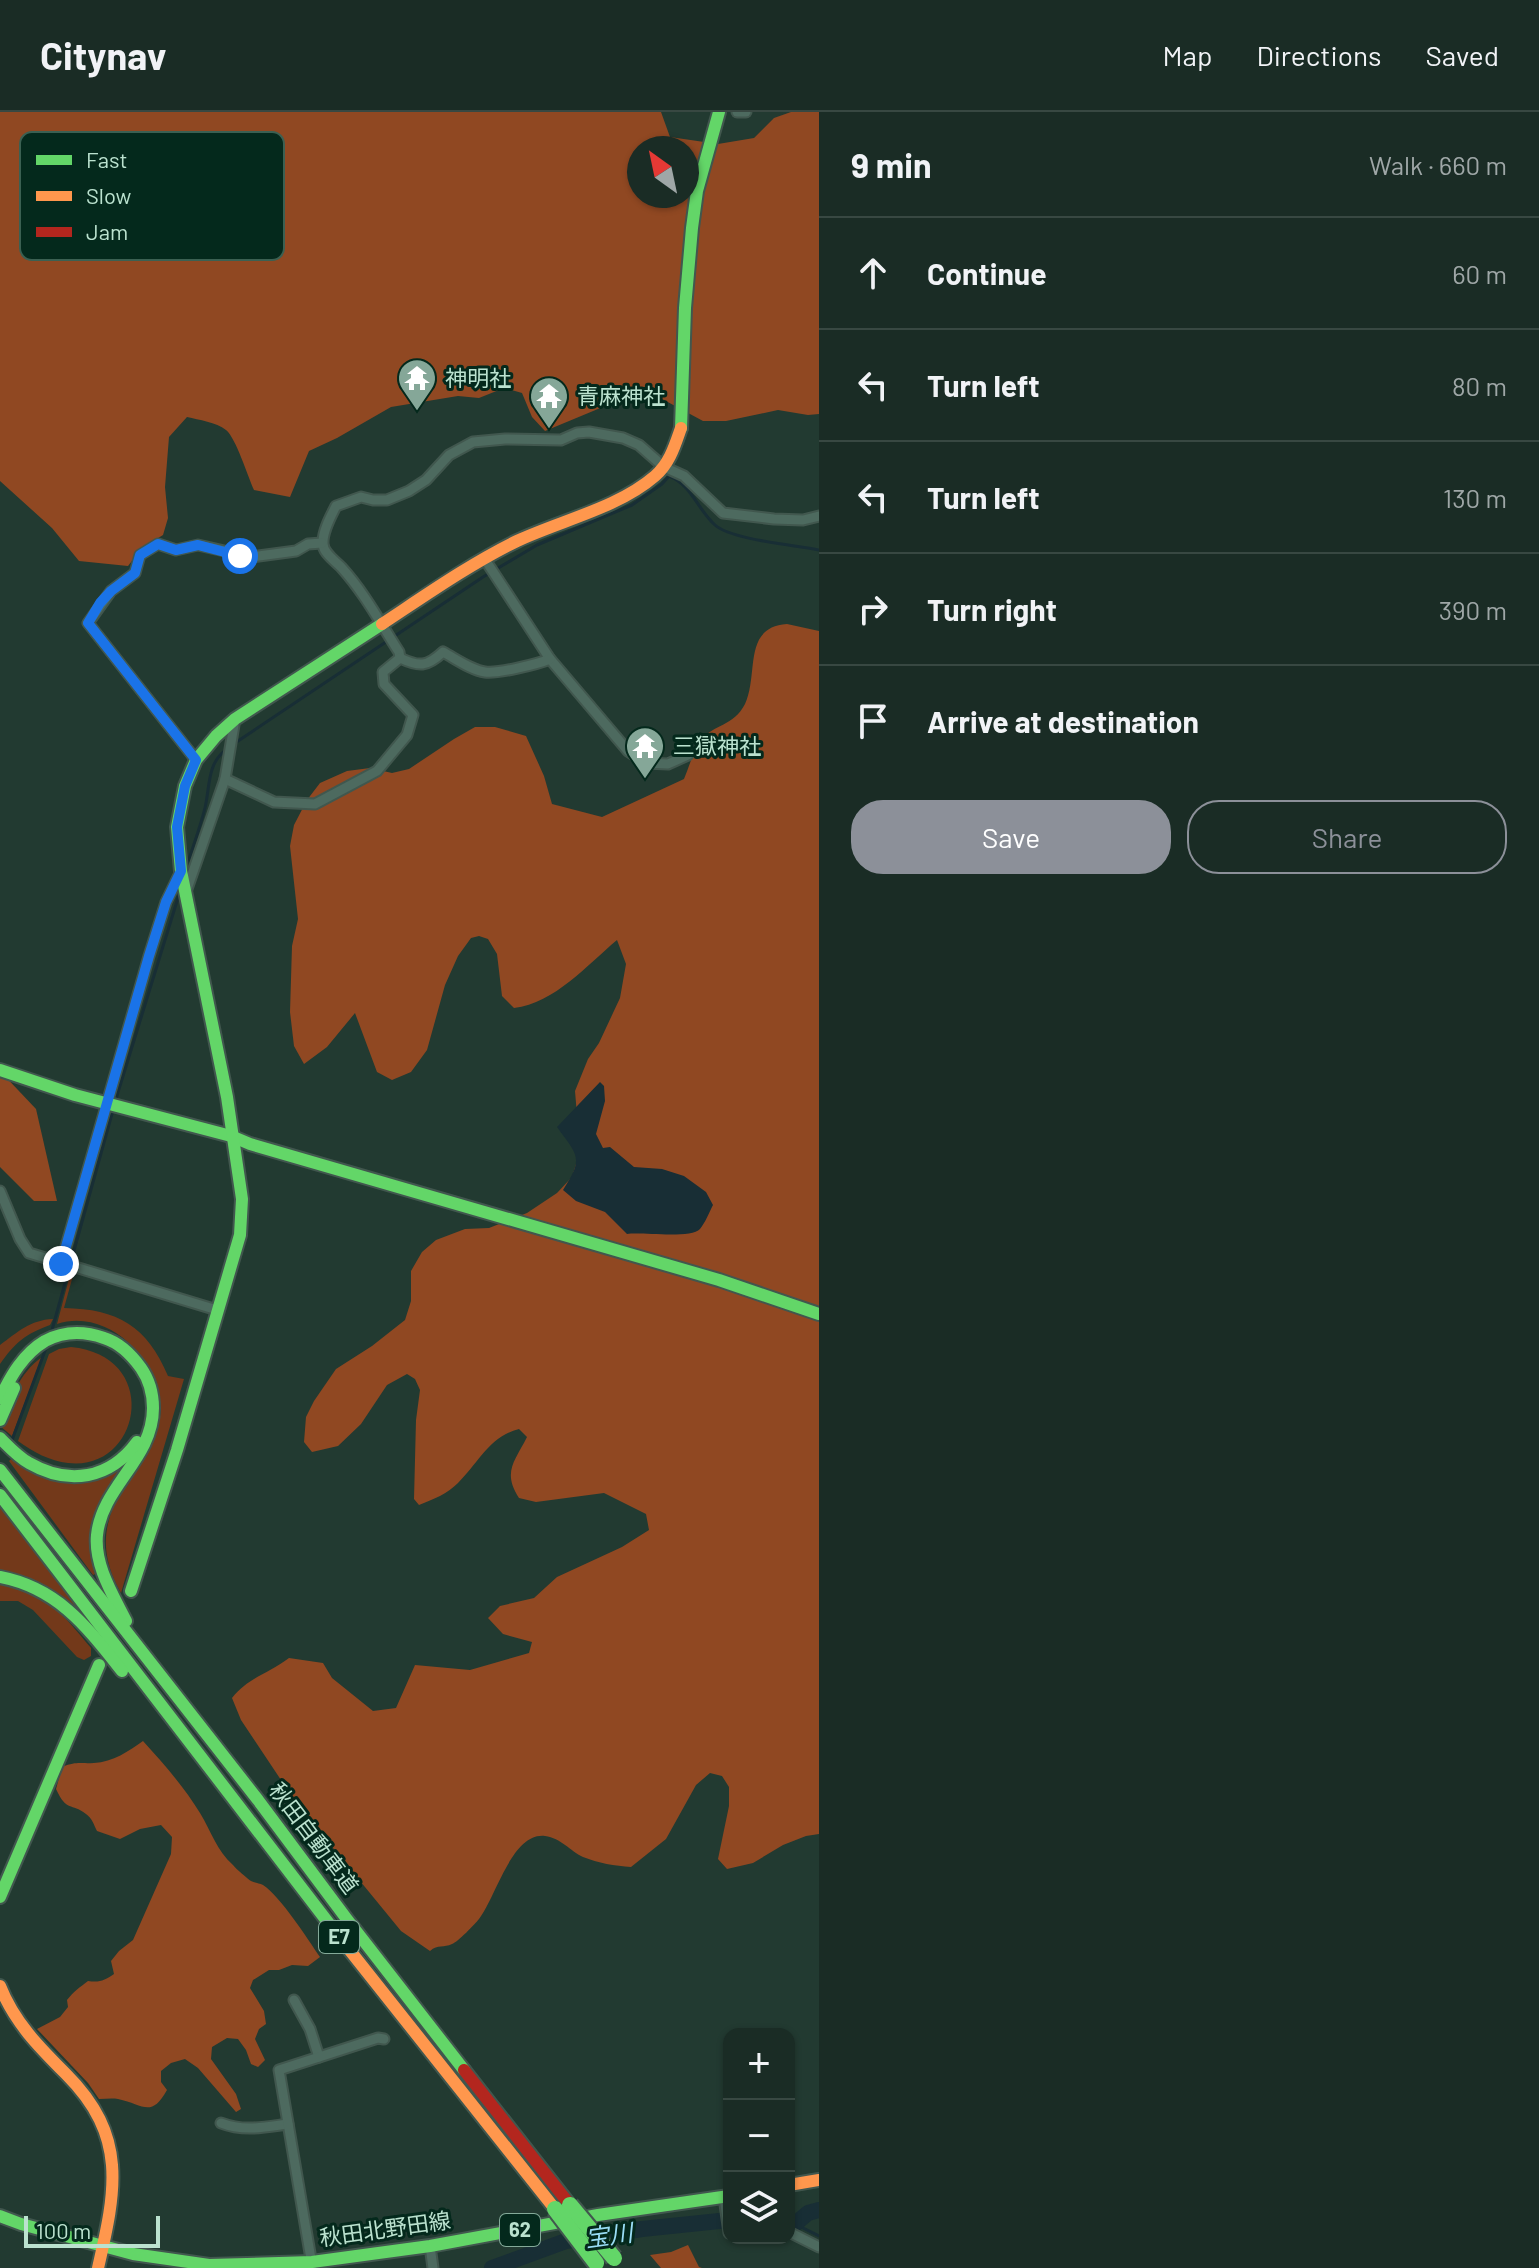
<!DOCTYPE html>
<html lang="en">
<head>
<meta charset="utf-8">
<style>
	:root { --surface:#1a2c25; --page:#273832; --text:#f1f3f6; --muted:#9fa7a7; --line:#384842; --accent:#8c9099 }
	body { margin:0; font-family:Barlow,"Noto Sans JP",sans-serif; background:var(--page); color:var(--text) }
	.controls { position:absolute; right:24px; bottom:24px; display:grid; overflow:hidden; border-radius:16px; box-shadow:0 2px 6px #0004 }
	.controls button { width:72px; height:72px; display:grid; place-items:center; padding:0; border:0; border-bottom:2px solid var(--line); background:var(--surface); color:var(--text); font:40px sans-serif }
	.compass { position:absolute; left:627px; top:24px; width:72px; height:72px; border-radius:50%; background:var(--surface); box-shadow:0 2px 6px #0004; rotate:327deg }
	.scale { position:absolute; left:24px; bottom:20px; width:136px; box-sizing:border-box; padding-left:8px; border:4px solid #bbe2cf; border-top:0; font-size:22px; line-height:28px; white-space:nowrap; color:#bbe2cf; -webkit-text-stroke:6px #04291c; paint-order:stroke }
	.stop { position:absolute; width:24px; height:24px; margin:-18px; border:6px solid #1a73e8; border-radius:50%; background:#fff }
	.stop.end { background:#1a73e8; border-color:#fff; box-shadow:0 2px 8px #0008 }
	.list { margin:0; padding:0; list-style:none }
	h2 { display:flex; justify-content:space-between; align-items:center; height:104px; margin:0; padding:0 32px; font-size:34px }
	h2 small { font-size:26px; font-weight:400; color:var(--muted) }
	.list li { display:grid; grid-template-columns:52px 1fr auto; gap:24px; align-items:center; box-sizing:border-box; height:112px; padding:0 32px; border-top:2px solid var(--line) }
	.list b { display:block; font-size:30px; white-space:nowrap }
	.list em { font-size:26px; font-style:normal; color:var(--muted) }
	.actions { display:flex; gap:16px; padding:24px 32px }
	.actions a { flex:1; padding:18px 0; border:2px solid var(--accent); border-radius:32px; text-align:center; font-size:28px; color:var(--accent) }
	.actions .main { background:var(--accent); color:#fff }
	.icon { flex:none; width:44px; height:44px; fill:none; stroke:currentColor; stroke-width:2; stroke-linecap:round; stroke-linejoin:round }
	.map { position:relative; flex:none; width:819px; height:2156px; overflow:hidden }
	header { display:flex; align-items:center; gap:48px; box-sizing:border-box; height:112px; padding:0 40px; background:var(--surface); border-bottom:2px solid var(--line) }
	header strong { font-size:38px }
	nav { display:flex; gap:44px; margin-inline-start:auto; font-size:28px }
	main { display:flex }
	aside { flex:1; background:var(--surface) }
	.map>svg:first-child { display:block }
	.green { fill:#73391a }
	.forest { fill:#904822; fill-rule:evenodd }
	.water { fill:#182e35 }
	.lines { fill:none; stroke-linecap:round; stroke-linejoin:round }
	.stream { stroke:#182e35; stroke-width:3 }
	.river { stroke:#182e35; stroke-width:16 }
	.street-casing { stroke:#41574e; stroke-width:13 }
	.fast-casing { stroke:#41574e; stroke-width:16 }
	.slow-casing { stroke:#41574e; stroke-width:16 }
	.jam-casing { stroke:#41574e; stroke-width:16 }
	.street { stroke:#4d6a5f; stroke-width:9 }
	.fast { stroke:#63d668; stroke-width:12 }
	.slow { stroke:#ff974d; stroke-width:12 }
	.jam { stroke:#b3261e; stroke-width:12 }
	.fast-bridge-casing { stroke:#41574e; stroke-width:20; stroke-linecap:butt }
	.fast-bridge { stroke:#63d668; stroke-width:16 }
	.route { stroke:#1a73e8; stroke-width:10 }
	.labels { text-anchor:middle; stroke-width:6; stroke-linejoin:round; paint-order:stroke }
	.shield { fill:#04291c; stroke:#84aa99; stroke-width:2 }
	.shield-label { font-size:20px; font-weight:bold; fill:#bbe2cf }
	.poi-label { font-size:22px; fill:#bbe2cf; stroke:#04291c; text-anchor:start }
	.street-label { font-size:22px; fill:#bbe2cf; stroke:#04291c }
	.water-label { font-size:24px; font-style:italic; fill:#9addf6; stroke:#04291c }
	.key { fill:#04291c; stroke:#3b6052; stroke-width:2 }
	.key-label { font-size:22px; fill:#bbe2cf }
</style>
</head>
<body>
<header>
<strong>Citynav</strong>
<nav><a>Map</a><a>Directions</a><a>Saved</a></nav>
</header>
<main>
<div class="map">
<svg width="819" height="2156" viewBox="0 0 819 2156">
	<rect width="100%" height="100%" fill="#223a31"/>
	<g class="green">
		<path d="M71,1159L74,1160L64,1196C118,1197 147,1214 168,1264L184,1267L121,1481C88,1423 115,1388 144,1338C150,1326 160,1313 161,1298C161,1293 159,1286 158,1280C148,1237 102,1197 57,1212Z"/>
		<path d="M53,1207L50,1213C25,1222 15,1231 0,1252V1233C18,1220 30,1208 53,1207Z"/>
		<path d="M71,1235C163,1244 141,1360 68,1351C50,1349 33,1340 18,1329L49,1242L59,1237Z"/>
		<path d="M42,1245L12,1324L0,1314C10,1288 19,1261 42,1245Z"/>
		<path d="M129,1344L104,1388L98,1461L93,1463L9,1349L12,1346L57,1367Z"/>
		<path d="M0,1394L98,1518L0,1459Z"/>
		<path d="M0,1471C44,1476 65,1505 91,1536V1544L84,1548L77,1545L33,1498L18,1489H0Z"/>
	</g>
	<g class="forest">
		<path d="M0,0H661L670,25L718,32L754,26L774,6L791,0H819V302L808,303L778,298L726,309H703L651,281L610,292L545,319L532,305L522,281L504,276L479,286L458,284L391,295L337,326L309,339L290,385L254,378C248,365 236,326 226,318C216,310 199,308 187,305L169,325L165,375L168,406L163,423L142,436L128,454L79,449L52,416L0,369ZM639,36H687V84H639Z"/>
		<path d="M787,512L819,519V1722L806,1724L783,1733L753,1751L727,1757L718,1747L729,1694V1675L722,1664L710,1661L696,1673L666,1727L631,1755C615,1754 598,1751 583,1745C570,1739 561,1726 545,1724C512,1720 496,1785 479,1807C475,1812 458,1830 452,1832C444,1836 438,1832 430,1839L401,1819L297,1692L241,1608L232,1586C249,1565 268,1562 289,1546L323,1551L332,1566L373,1599L396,1596L415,1553L470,1558L529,1541L532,1530L503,1522L488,1506L500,1494L534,1486L557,1465L622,1435L649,1418L646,1402L604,1381L536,1390L519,1386C502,1360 515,1349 527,1325L519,1317C490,1324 478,1351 458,1371C447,1382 434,1387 419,1393L414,1387L416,1308L420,1278L415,1267L407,1262L387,1273L361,1312L338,1334L312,1340L304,1330L306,1305L314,1289L336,1257L372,1234L405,1208L411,1189V1159L422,1140L436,1128L465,1117L489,1116L527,1101L557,1081L572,1065L580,1039L575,979L588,947L599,931L620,886L626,852L617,828C587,853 555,891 514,896L502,884L497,842L488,827L479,824L471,826L458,844L445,873L427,938L411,960L392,968L377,960L355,901L327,935L304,952L294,934L290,900L292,834L298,807L290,734L294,713L307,688L320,671L347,659L370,656L392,661L409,657L454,627L475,615H495L526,624L544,664L552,692L602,705L684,667C689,655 694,637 702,627C713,613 734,614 745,592C759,562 742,515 787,512Z"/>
		<path d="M0,959L36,997L57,1089H34L0,1055Z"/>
		<path d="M143,1629C164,1652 184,1675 200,1701C211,1719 217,1739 233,1753C236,1757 248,1767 251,1769C255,1771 259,1771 263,1773C281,1785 307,1826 320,1845L308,1854L292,1853L279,1858H269L253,1868L250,1876L264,1899L266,1912L259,1917L255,1927L265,1948L258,1955L251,1952L246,1938L238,1927L227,1926L212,1935L211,1947L236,1982L241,1997L236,2000L198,1956L185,1947L171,1951L161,1959V1970L167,1978C151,2007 143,1992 118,1987C112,1986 105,1987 99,1987L88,1971L37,1917L60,1905L68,1895L67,1888C73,1880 80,1875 88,1869C100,1871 105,1868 114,1862L111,1849L119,1839L133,1828L171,1742L172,1725L161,1713L140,1717L120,1727L97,1719C94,1713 92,1706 86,1702C71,1690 67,1701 56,1677L62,1655C78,1649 79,1652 94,1651C113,1650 129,1639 143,1629Z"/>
		<path d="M688,2133L699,2155L702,2156H661L650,2143L671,2140Z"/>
	</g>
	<path class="water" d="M600,970L604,974L605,989L596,1022L603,1036L610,1035L634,1055L662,1057L684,1064L706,1080L713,1093C709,1101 705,1111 700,1117C691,1127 643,1120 627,1122L605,1100L576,1089L563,1078C584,1046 578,1044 557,1015Z"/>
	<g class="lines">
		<g class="stream">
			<path d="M232,633L483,465L537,433L632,393L662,372L669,364C692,373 697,397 715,413C732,428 795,433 819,438"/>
			<path d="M186,757C192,737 200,716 205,696C210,675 207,651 226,638"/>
			<path d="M115,990L181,776"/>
			<path d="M52,1218L113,998"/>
			<path d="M11,1331L46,1236"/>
			<path d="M795,2112L819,2124"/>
		</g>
		<g class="river">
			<path d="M789,2112H795L808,2101L819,2098"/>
			<path d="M492,2156L566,2129L642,2117L729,2108"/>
		</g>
		<defs>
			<g id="street">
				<path d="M737,0H746"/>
				<path d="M484,446L550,547L628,639L646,651L668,652L688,643"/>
				<path d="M400,546L399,540C381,512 364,480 341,455C334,448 322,440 323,430C323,418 331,404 336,394L361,385L373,388H387L409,379L426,368L449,343L473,330L505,327L561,328L577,321L589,320L623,326L639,333L664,355L684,364L723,401L774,407L803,408L819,404"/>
				<path d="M196,648L88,511L111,479L135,461L140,443L158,432L176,438L198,433L251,445L296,439L308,432L322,431"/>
				<path d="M225,667L274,690L315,692L377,659L407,623L413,603L384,572L383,560L400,546C419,555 427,555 443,540C456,547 471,558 485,560C497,562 538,552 550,547"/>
				<path d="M186,780L225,667L235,607"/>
				<path d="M0,1079L20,1127L29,1141L217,1198"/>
				<path d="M61,1152L149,844L166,790L181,759"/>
				<path d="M294,1888L310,1917L319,1945"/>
				<path d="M221,2011C244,2020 265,2015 288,2012"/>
				<path d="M724,2085L729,2121"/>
				<path d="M789,2120L819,2135"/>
				<path d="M430,2134L433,2156"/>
				<path d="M312,2153L279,1958L378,1926L384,1927"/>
			</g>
			<g id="fast">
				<path d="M681,316L685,196L692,116L697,79L719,0"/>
				<path d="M0,958L75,983L231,1024L250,1032L719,1168L819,1202"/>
				<path d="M0,1286C11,1264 23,1242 45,1229C64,1219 84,1219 104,1226C120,1231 131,1242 141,1256C150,1269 153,1281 153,1296C153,1347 102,1374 97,1423C94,1453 113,1483 126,1509"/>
				<path d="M0,1308L14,1276"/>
				<path d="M0,1326C9,1335 18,1345 29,1351C69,1374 110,1367 137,1330"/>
				<path d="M0,1358L258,1688L346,1806L464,1958"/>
				<path d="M0,1383L340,1826"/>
				<path d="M0,1465C58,1476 87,1515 122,1559"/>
				<path d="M131,1479L177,1338L240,1123L242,1087L227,985L181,759L177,715L185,674L196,648L216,624L235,607L382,512"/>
				<path d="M0,1785L99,1553"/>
				<path d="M0,2104L21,2112L133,2142L209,2153L312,2150L430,2134L598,2103L729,2084"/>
			</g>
			<g id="slow">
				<path d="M382,512C426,483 470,452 517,429C562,408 618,396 655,364C670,351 675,333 681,316"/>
				<path d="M340,1826L555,2097"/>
				<path d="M0,1874C14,1910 39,1935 66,1962C128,2024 116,2078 98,2156"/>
				<path d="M789,2073L819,2068"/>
			</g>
			<path id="jam" d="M464,1958L570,2093"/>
		</defs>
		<use href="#street" class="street-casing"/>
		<use href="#fast" class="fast-casing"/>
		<use href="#slow" class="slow-casing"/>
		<use href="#jam" class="jam-casing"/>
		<use href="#street" class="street"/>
		<use href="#fast" class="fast"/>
		<use href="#slow" class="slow"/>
		<use href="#jam" class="jam"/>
		<defs>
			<g id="fast-bridge">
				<path d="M570,2093L614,2146"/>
				<path d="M555,2097L596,2151"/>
			</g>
		</defs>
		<use href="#fast-bridge" class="fast-bridge-casing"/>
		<use href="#fast-bridge" class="fast-bridge"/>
	</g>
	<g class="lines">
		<path class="route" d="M61,1152L149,844L166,790L181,759L177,715L185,674L196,648L88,511L100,491L111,479L135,461L140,443L158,432L176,438L198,433L240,444"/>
	</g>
	<defs>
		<symbol id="temple-pin" viewBox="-11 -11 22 30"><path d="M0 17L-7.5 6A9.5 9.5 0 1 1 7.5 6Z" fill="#85a798" stroke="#04291c"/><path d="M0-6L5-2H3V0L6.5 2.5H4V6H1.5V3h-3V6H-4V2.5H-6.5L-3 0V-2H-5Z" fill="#fff"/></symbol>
	</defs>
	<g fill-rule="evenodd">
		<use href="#temple-pin" x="395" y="244" width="44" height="60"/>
		<use href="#temple-pin" x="527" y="262" width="44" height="60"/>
		<use href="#temple-pin" x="623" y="612" width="44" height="60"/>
	</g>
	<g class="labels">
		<g class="shield">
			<rect x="319" y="1809" width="40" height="32" rx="6"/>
			<rect x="500" y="2102" width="40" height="32" rx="6"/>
		</g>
		<g class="shield-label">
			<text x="339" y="1832">E7</text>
			<text x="520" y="2125">62</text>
		</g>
		<g class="poi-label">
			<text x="445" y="274">神明社</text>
			<text x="577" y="292">青麻神社</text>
			<text x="673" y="642">三獄神社</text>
		</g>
		<g class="street-label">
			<text transform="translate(314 1726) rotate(53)" y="8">秋田自動車道</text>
			<text transform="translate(385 2117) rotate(-8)" y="8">秋田北野田線</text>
		</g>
		<g class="water-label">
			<text transform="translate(609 2124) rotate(-8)" y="8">宝川</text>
		</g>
	</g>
	<rect x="20" y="20" width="264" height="128" rx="12" class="key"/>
	<rect x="36" y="43" width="36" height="10" fill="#63d668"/>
	<rect x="36" y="79" width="36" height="10" fill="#ff974d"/>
	<rect x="36" y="115" width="36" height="10" fill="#b3261e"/>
	<g class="key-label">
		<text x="86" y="56">Fast</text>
		<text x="86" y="92">Slow</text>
		<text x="86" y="128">Jam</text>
	</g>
</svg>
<div class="controls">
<button>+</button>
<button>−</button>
<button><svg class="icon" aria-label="layers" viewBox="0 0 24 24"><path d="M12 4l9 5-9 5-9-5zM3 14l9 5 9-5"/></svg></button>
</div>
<svg class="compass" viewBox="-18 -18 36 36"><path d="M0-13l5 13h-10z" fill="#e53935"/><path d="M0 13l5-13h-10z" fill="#9fa7a7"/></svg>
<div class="scale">100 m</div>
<div class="stop" style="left:240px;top:444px"></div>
<div class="stop end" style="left:61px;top:1152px"></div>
</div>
<aside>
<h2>9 min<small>Walk · 660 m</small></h2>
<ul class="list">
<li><svg class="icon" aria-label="ahead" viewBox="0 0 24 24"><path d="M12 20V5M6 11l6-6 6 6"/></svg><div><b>Continue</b></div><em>60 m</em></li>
<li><svg class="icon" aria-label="left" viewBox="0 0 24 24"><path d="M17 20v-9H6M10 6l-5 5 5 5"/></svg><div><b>Turn left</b></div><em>80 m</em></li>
<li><svg class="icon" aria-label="left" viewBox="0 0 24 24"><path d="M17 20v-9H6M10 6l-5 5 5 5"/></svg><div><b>Turn left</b></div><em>130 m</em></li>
<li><svg class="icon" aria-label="right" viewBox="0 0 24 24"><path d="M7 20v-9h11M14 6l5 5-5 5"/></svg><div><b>Turn right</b></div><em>390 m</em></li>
<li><svg class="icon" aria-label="arrive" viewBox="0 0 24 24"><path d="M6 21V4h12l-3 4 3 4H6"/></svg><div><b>Arrive at destination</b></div></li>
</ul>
<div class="actions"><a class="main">Save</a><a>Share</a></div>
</aside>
</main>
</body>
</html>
